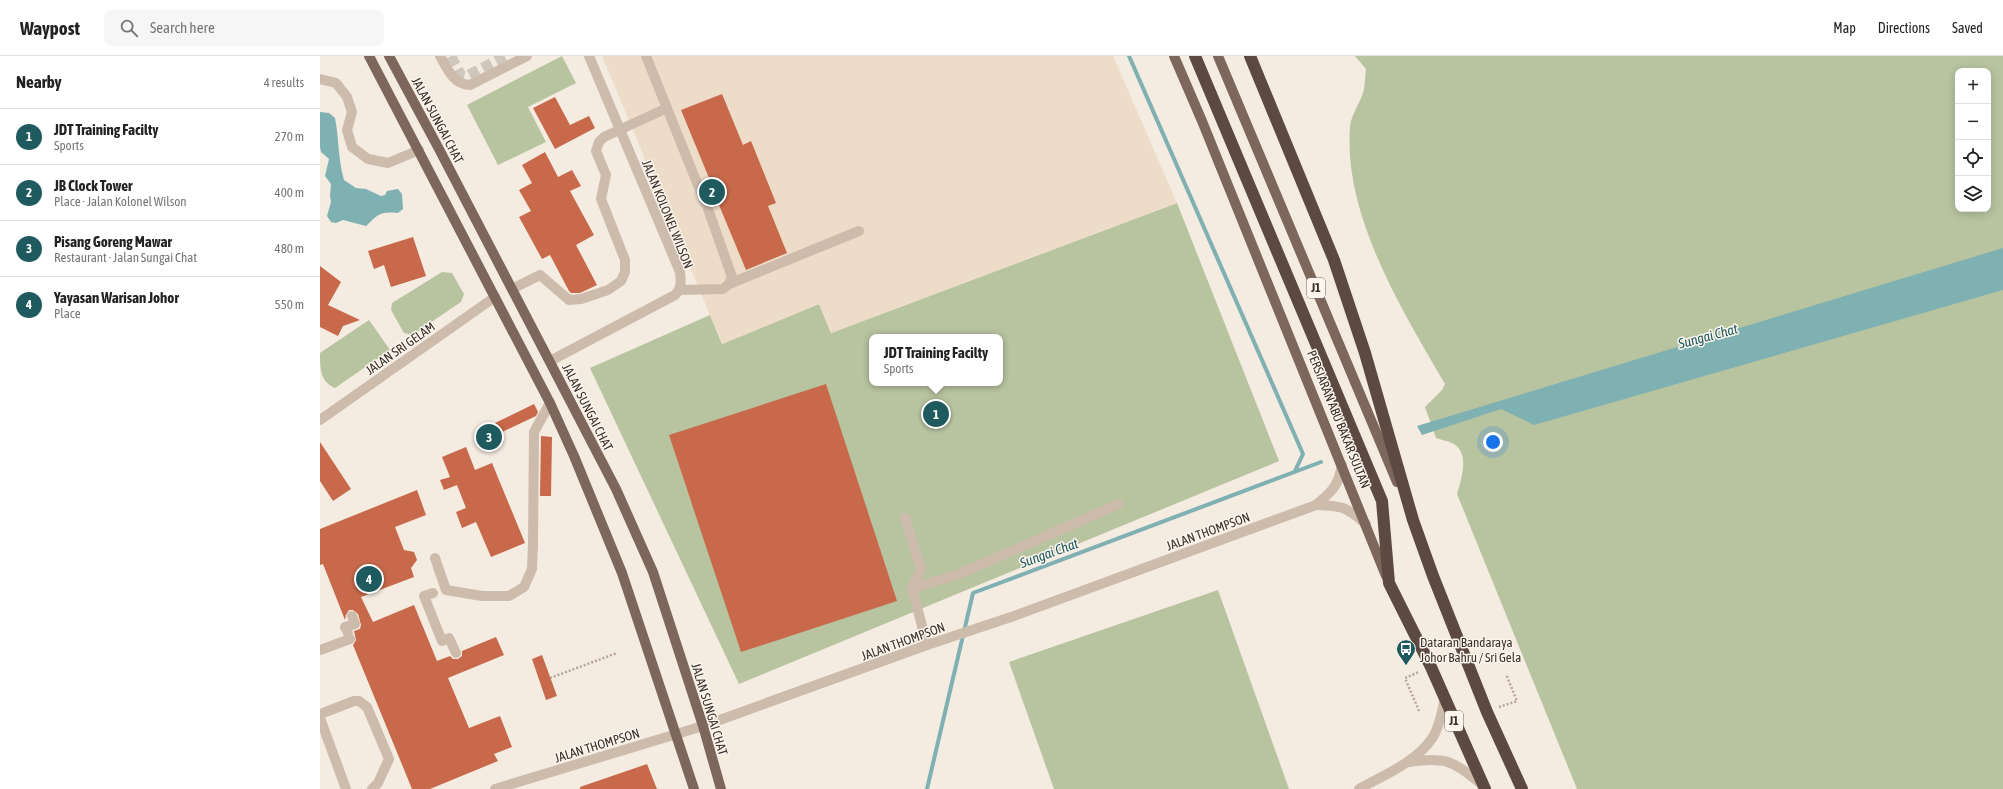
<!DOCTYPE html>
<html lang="en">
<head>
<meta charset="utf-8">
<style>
	:root { --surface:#fff; --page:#f6f6f6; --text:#222; --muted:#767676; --line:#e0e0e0; --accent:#1f5a5e }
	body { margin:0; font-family:"Asap Condensed",sans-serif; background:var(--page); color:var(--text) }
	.controls { position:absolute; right:12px; top:12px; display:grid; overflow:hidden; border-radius:8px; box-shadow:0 2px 10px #0003 }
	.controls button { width:36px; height:36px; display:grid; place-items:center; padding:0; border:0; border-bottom:1px solid var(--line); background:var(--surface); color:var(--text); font:20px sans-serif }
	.you { position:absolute; left:1173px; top:386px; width:14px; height:14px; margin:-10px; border:3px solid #fff; border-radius:50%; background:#1a73e8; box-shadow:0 0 0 6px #1a73e833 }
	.badge { display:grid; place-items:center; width:26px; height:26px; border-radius:50%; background:var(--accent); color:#fff; font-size:13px; font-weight:700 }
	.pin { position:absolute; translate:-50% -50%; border:2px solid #fff; box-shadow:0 1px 4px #0006 }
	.popup { position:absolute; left:549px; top:278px; width:134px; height:52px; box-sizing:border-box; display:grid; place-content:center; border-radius:8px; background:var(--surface); filter:drop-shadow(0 1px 3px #0005); font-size:13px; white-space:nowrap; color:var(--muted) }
	.popup b { font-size:15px; color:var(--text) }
	.popup::after { content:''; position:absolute; left:50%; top:100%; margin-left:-8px; border:8px solid transparent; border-top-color:var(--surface) }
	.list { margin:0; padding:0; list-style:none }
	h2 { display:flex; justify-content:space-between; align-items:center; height:52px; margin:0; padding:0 16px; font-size:17px }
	h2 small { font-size:13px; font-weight:400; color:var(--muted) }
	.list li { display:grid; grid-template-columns:26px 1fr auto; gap:12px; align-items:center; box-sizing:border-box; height:56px; padding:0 16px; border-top:1px solid var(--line) }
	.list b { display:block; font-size:15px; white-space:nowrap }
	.list p { margin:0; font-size:13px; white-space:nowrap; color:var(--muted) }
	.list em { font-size:13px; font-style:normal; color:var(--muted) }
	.icon { flex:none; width:22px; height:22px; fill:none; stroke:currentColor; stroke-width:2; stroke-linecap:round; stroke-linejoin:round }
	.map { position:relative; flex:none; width:1683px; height:733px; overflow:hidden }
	header { display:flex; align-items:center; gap:24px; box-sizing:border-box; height:56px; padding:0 20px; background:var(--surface); border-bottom:1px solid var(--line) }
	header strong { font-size:19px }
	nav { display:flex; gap:22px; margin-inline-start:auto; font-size:14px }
	.search { width:280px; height:36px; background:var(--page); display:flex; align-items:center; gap:10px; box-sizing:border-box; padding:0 14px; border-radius:8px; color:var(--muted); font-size:15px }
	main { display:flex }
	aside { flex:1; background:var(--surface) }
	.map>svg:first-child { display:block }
	.green { fill:#b8c4a0; fill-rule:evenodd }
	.plaza { fill:#ecdcc8 }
	.water { fill:#7fb0b2 }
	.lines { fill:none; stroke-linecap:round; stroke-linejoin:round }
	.stream { stroke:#7fb0b2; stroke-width:4 }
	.building { fill:#c8694b }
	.minor-tunnel { stroke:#cfc6bd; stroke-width:10; stroke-dasharray:10 5; stroke-linecap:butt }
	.path { stroke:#b9a596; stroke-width:2.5; stroke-dasharray:2 2; stroke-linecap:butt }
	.minor { stroke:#cdbbac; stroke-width:10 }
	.major { stroke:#7d675c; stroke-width:10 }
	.highway { stroke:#5c4a42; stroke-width:12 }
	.labels { text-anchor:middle; stroke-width:3; stroke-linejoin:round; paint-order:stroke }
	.shield { fill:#fbf5ee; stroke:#756b66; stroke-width:1 }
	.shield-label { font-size:12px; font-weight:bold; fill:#3b302b }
	.street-label { font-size:13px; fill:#3b302b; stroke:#fbf5ee }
	.poi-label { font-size:13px; fill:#3b302b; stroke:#fbf5ee; text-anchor:start }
	.water-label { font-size:14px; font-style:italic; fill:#1f5a5e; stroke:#fbf5ee }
</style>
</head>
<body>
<header>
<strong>Waypost</strong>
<div class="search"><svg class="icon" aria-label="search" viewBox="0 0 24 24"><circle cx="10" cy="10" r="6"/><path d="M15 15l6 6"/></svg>Search here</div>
<nav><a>Map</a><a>Directions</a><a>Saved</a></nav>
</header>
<main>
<aside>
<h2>Nearby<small>4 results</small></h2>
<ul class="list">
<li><span class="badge">1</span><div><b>JDT Training Facilty</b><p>Sports</p></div><em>270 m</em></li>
<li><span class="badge">2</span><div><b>JB Clock Tower</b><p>Place · Jalan Kolonel Wilson</p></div><em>400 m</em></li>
<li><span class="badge">3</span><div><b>Pisang Goreng Mawar</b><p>Restaurant · Jalan Sungai Chat</p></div><em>480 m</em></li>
<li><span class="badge">4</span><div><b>Yayasan Warisan Johor</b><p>Place</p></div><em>550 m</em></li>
</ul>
</aside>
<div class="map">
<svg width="1683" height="733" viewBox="0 0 1683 733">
	<rect width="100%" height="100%" fill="#f4ebe1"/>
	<g class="green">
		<path d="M242,0L256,27L208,51L226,86L178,109L147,49Z"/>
		<path d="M1035,0H1683V733H1257L1137,438C1141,424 1150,398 1134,388C1129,385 1121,384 1116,382L1105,351L1122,334L1125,328C1082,254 1023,159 1030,71C1031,60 1039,48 1043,37C1045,30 1045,21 1046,13ZM1638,15H1668V153H1638Z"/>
		<path d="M857,147L959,405L419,628L270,312L390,259L402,288L499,248L511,277ZM552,281H680V327H552Z"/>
		<path d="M122,216L132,217L144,238L141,246L92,279L84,277L71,254L72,247Z"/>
		<path d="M49,264L70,294L15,332C0,326 0,312 0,297Z"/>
		<path d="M898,534L969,733H734L689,606Z"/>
	</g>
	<path class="plaza" d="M282,0H793L857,147L511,277L499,248L402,288Z"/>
	<g class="water">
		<path d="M0,56L9,57L15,62C19,83 18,103 24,124L36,132L46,133L61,140L65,139L67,135L78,133L82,138L83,153L78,157C61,155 58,158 46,170L23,164L16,167L11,166L7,160L11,146L10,140L11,128L5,120L9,103L1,96L0,91Z"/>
		<path d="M1683,192V234L1214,369L1181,353L1102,379L1097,370Z"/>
	</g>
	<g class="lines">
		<g class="stream">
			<path d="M809,0L983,398L975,415"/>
			<path d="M607,733L653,537L1001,406"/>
		</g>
	</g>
	<g class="building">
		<path d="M402,38L423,89L431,85L456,147L448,150L467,197L426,214L399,149L394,151L392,148L386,147L382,151L375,133L382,131L383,124L389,122L361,54Z"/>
		<path d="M235,41L250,69L269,60L275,72L235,93L213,52Z"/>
		<path d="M225,96L238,121L252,114L261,130L250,135L274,179L256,189L277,229L260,237H251L249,235L230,199L222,203L199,161L211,155L199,134L212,127L202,109Z"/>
		<path d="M93,181L106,220L71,231L64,209L54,213L48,195Z"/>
		<path d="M0,210L21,226L8,249L40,264L23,270L18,280L0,271Z"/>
		<path d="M506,328L577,545L421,596L349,379Z"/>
		<path d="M214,348L218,356L216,360L180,377L175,367Z"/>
		<path d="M221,380L232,381L231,440H220Z"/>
		<path d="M0,386L31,433L13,445L0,425Z"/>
		<path d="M146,391L155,414L172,407L205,487L171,501L156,466L142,472L136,456L146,452L137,429L124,434L120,424L130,421L122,401Z"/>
		<path d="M97,434L106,459L75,471L84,494L94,496L97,504L91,512L94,521L41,541L53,566L94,549L117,605L130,600L133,603H138L142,600V595L176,581L184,599L128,622L149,672L180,660L192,691L174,698L178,705L110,733H92L33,589L36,584L34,575L40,573L41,569L38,558L33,554H29L26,559L25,564L3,508L0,509V473Z"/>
		<path d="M222,599L237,640L226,644L212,603Z"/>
		<path d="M327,708L337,733H260V731Z"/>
	</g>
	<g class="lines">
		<g class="minor-tunnel">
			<path d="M131,0L141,19L146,20L185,0"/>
			<path d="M377,127L388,153"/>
		</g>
		<g class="path">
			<path d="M230,622L297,597"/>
			<path d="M1179,651L1197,645L1186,618"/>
			<path d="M1099,655L1085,622L1099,616"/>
		</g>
		<g class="minor">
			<path d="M120,0C128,14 133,28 150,29L207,0"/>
			<path d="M326,0L377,127"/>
			<path d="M0,23L16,27L27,41L32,56L27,74L32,91L48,103L68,107L99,94"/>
			<path d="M409,228L539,175"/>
			<path d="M192,233L220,219L249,244L261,243L288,234L301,225L305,216V204L281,143L286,119L276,95L279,86L284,81L347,52"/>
			<path d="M360,234L403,233L409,228L412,221L388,153"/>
			<path d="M230,305L355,239C362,232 361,225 360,216L269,0"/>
			<path d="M0,364L175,241"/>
			<path d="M996,449C1022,450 1026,450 1046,468"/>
			<path d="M585,462L601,513L592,532L607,589"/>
			<path d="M115,502L126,534L162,540H189L204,531L212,513L213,488L214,376L230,347"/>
			<path d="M592,532L637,519L799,448"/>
			<path d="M113,537L104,540L122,585L129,582L136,597"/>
			<path d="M28,577L25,571L35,568L32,560"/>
			<path d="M0,594L30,583"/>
			<path d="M0,658L34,645H39L47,651L69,703L58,727L52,733"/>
			<path d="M0,662L26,733"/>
			<path d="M1089,706C1129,700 1133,706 1164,730"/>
			<path d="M175,733L383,670L607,589L694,560L996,449C1012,435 1018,431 1022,409"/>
			<path d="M1039,733C1064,719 1097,706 1113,681C1120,670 1122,655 1125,642"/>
		</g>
		<g class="major">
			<path d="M49,0L230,347L254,400L302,517L374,733"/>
			<path d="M69,0L119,93L296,433L333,516L383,670L401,733"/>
			<path d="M854,0L882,65L1066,520"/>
			<path d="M898,0L1077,426"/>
		</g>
		<g class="highway">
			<path d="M875,0L1062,445L1069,527L1111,611L1165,733"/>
			<path d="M930,0L1014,204L1045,297L1093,464L1113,520L1167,656L1202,733"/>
		</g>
	</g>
	<defs>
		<symbol id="bus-pin" viewBox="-11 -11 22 30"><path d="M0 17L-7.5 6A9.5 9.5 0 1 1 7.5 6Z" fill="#1f5a5e" stroke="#fbf5ee"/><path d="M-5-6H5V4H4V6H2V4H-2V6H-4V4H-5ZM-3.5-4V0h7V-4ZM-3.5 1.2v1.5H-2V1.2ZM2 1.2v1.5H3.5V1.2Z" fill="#fff"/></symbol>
	</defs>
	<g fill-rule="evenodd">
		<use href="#bus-pin" x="1075" y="582" width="22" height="30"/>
	</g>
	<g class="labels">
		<g class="shield">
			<rect x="987" y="222" width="18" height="20" rx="3"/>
			<rect x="1125" y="655" width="18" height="20" rx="3"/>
		</g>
		<g class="shield-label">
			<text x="996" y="236">J1</text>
			<text x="1134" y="669">J1</text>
		</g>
		<g class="street-label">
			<text transform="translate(118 64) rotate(62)" y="5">JALAN SUNGAI CHAT</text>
			<text transform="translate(348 158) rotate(68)" y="5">JALAN KOLONEL WILSON</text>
			<text transform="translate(80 292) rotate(-35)" y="5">JALAN SRI GELAM</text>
			<text transform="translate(268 351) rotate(63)" y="5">JALAN SUNGAI CHAT</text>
			<text transform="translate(1019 363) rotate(68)" y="5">PERSIARAN ABU BAKAR SULTAN</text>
			<text transform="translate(888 475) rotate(-20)" y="5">JALAN THOMPSON</text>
			<text transform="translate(583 585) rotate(-20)" y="5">JALAN THOMPSON</text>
			<text transform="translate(390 653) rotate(73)" y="5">JALAN SUNGAI CHAT</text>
			<text transform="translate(277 689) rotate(-17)" y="5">JALAN THOMPSON</text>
		</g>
		<g class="poi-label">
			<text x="1100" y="591">Dataran Bandaraya<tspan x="1100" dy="15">Johor Bahru / Sri Gela</tspan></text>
		</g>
		<g class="water-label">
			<text transform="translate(1388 280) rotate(-15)" y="5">Sungai Chat</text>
			<text transform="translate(729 497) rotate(-20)" y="5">Sungai Chat</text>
		</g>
	</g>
</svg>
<div class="controls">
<button>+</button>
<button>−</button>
<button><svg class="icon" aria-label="locate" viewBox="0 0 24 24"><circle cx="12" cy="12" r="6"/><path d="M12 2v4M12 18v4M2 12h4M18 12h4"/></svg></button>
<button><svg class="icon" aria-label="layers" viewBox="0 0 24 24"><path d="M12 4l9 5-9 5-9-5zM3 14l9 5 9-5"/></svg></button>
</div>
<div class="you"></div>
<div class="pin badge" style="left:616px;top:358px">1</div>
<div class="popup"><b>JDT Training Facilty</b>Sports</div>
<div class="pin badge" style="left:392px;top:136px">2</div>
<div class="pin badge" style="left:169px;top:381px">3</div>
<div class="pin badge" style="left:49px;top:523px">4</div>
</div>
</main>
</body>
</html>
